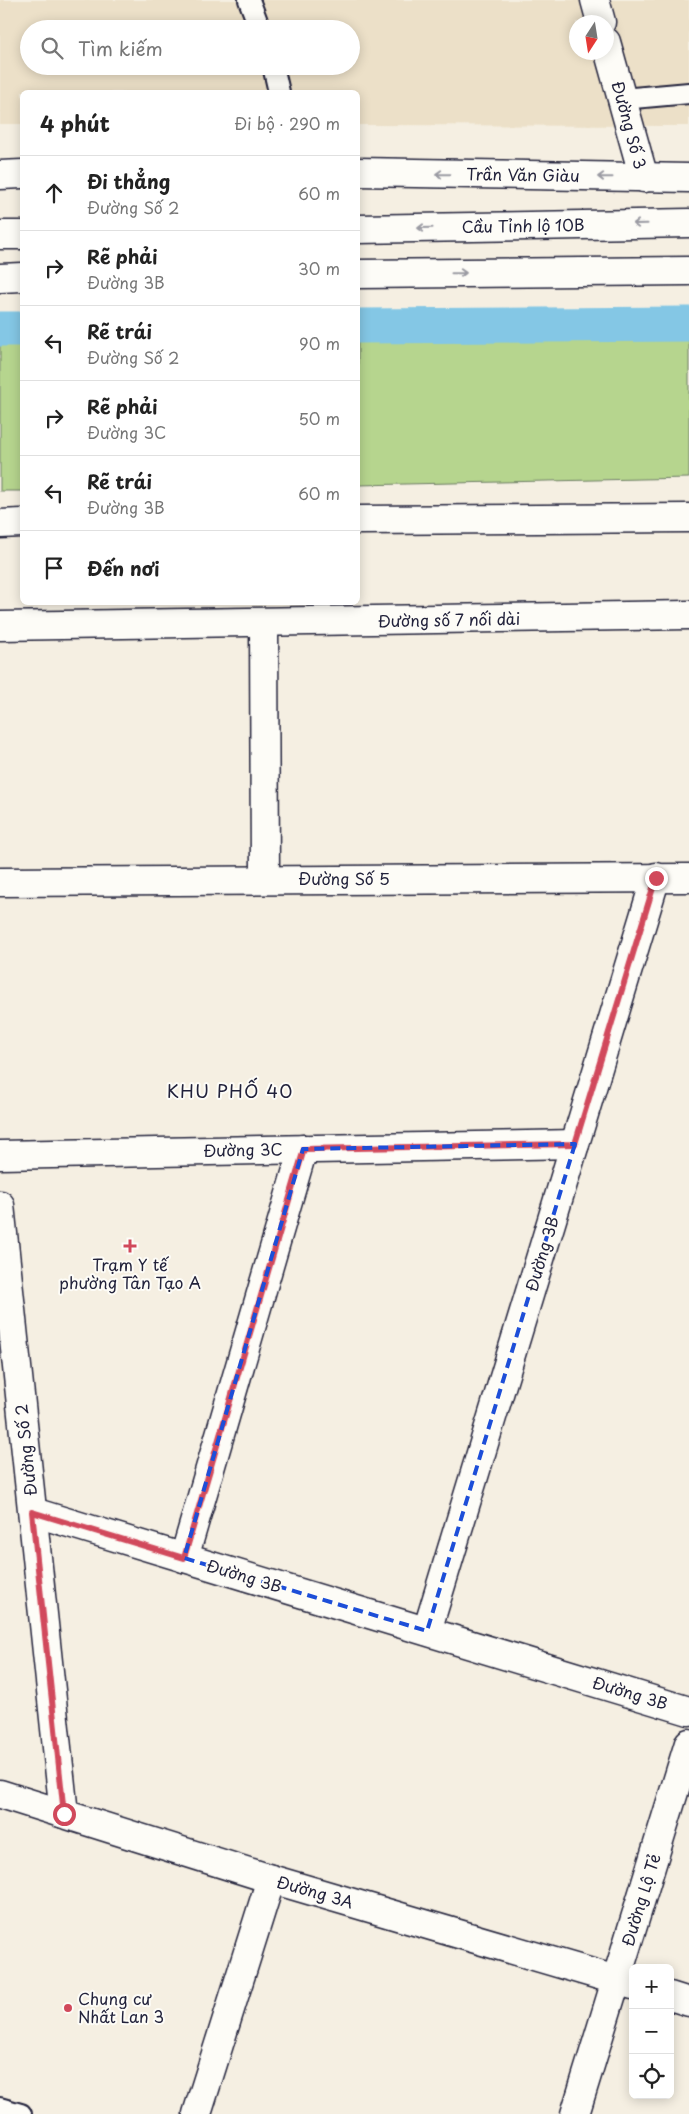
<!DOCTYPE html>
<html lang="vi">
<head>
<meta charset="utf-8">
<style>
	:root { --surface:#fff; --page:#f2f2f2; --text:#222; --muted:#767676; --line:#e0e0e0 }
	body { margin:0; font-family:"Playpen Sans",sans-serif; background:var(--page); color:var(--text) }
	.controls { position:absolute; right:15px; bottom:15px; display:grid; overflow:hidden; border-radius:8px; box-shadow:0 2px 12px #0003 }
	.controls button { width:45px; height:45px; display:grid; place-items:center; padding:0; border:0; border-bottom:1px solid var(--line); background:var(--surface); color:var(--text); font:25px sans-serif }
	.compass { position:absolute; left:569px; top:15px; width:45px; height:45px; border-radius:50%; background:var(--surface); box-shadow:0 2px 12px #0003; rotate:192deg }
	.stop { position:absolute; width:15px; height:15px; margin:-11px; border:4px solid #d1495b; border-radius:50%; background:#fff }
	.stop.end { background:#d1495b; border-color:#fff; box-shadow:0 1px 5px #0008 }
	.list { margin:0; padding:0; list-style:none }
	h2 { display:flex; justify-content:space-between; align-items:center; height:65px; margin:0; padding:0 20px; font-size:21px }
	h2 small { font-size:16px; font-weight:400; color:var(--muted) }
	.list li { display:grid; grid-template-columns:32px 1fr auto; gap:15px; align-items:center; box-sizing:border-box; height:75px; padding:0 20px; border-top:1px solid var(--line) }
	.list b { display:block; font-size:19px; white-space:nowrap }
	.list p { margin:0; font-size:16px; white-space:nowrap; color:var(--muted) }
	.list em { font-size:16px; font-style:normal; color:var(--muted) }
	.icon { flex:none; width:28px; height:28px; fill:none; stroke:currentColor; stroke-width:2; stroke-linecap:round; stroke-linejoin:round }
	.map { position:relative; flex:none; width:689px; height:2114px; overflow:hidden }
	.search { position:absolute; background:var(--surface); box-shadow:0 2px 12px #0003; left:20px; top:20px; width:340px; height:55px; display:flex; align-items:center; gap:12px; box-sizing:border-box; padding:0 18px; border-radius:28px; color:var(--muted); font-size:19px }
	.panel { position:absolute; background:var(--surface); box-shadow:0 2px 12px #0003; left:20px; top:90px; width:340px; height:515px; border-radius:8px }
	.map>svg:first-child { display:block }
	.built { fill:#ece0c8; fill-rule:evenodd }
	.green { fill:#b6d58e; stroke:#6c7c64 }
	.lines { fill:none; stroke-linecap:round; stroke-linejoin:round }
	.canal { stroke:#84c7e5; stroke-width:35 }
	.lane-casing { stroke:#22223b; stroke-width:24 }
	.street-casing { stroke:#22223b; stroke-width:31 }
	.secondary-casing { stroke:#22223b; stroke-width:31 }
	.lane { stroke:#fdfcf7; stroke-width:20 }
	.street { stroke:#fdfcf7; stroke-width:28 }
	.secondary { stroke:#fdfcf7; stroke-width:28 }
	.oneway { stroke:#9a9aa2 }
	.route { stroke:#d1495b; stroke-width:6 }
	.marked { fill:none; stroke:#1d4ed8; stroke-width:4; stroke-dasharray:10 6; stroke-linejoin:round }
	.poi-dot { fill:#d1495b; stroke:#fdfcf7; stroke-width:2 }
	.labels { text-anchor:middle; stroke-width:4; stroke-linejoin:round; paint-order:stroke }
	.street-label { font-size:16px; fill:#22223b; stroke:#fdfcf7 }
	.poi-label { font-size:16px; fill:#22223b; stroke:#fdfcf7 }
	.neighbourhood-label { font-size:18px; letter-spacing:1px; fill:#22223b; stroke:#fdfcf7 }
</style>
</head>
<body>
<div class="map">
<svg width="689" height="2114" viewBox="0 0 689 2114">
	<rect width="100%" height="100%" fill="#f5efe2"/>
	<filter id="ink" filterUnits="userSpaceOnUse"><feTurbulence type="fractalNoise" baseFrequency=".02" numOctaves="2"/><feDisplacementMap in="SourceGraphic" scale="10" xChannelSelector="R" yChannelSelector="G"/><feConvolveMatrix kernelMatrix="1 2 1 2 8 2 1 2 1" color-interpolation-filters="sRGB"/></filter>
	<g filter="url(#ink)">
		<path class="built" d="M0,0H689V126L358,125V92H22V124H0ZM576,22H606V52H576ZM29,29H351V66H29Z"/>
		<g class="green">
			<path d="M689,339V478L358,485V342Z"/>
			<rect x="0" y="345" width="22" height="146"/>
		</g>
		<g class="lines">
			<g class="canal">
				<path d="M358,326L689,324"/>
				<path d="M0,329H22"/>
			</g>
			<defs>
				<g id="lane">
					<path d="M249,0L260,29"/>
					<path d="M273,66L279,92"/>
					<path d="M622,99L689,93"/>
					<path d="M0,2108L21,2114"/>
				</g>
				<g id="street">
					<path d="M595,0L601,22"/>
					<path d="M606,42L644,178"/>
					<path d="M264,623L265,880"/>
					<path d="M0,626L689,615"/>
					<path d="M0,882L689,878"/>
					<path d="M0,1155L575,1144"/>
					<path d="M0,1205L64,1814"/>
					<path d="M33,1512L689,1711"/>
					<path d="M184,1558L303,1149"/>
					<path d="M427,1631L656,877"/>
					<path d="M0,1794L271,1879L633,1985"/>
					<path d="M670,1996L689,2002"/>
					<path d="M197,2114L271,1879"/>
					<path d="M575,2114L689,1743"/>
				</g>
				<g id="secondary">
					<path d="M358,172L689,178"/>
					<path d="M0,175L22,174"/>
					<path d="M358,229L689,223"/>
					<path d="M0,235H22"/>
					<path d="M358,274L689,271"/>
					<path d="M0,278L22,277"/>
					<path d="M358,520L689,518"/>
					<path d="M0,524L22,523"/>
				</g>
			</defs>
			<use href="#lane" class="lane-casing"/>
			<use href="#street" class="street-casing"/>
			<use href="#secondary" class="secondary-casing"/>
			<use href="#lane" class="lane"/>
			<use href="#street" class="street"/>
			<use href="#secondary" class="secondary"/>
		</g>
		<defs><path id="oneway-shaft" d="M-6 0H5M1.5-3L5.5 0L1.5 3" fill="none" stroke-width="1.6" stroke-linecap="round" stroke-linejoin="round" transform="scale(1.25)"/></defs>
		<g class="oneway">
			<use href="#oneway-shaft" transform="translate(443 174) rotate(-179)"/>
			<use href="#oneway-shaft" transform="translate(605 177) rotate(-179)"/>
			<use href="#oneway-shaft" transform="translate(640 224) rotate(179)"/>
			<use href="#oneway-shaft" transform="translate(425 228) rotate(179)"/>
			<use href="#oneway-shaft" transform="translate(459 273) rotate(-1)"/>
		</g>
	</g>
	<g class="lines" filter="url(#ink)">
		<path class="route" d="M64,1814L32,1512L184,1558L304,1149L575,1144L656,878"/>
	</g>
	<path class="marked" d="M575,1144L427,1631L184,1558L303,1149Z"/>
	<g class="poi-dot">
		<path d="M127.5 1238.5h5v5h5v5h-5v5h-5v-5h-5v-5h5z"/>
		<circle cx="68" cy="2008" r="5"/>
	</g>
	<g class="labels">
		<g class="street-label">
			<text transform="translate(629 125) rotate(75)" y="6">Đường Số 3</text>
			<text transform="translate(523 175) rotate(1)" y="6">Trần Văn Giàu</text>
			<text transform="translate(523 226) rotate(-1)" y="6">Cầu Tỉnh lộ 10B</text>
			<text transform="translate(449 620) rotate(-1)" y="6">Đường số 7 nối dài</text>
			<text x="344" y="885">Đường Số 5</text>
			<text transform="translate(243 1150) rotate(-1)" y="6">Đường 3C</text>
			<text transform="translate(542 1254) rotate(-73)" y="6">Đường 3B</text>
			<text transform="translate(26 1450) rotate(-96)" y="6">Đường Số 2</text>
			<text transform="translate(244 1576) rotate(17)" y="6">Đường 3B</text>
			<text transform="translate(630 1693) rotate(17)" y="6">Đường 3B</text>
			<text transform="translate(315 1892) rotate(16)" y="6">Đường 3A</text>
			<text transform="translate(641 1900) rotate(-73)" y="6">Đường Lộ Tẻ</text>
		</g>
		<g class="poi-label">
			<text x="130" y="1271">Trạm Y tế<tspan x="130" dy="18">phường Tân Tạo A</tspan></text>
			<text x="78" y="2005" text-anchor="start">Chung cư<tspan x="78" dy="18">Nhất Lan 3</tspan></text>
		</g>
		<g class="neighbourhood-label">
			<text x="230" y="1098">KHU PHỐ 40</text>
		</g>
	</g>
</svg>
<div class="controls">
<button>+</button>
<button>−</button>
<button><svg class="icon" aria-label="locate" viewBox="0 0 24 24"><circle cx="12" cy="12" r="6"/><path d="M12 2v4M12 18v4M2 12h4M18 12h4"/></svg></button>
</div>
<svg class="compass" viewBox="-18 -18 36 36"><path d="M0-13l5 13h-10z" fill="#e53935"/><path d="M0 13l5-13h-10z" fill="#767676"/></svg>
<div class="stop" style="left:64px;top:1814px"></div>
<div class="stop end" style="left:656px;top:878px"></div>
<div class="search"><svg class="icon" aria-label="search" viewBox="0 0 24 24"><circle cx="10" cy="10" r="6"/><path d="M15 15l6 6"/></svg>Tìm kiếm</div>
<section class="panel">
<h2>4 phút<small>Đi bộ · 290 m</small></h2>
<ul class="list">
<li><svg class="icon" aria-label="ahead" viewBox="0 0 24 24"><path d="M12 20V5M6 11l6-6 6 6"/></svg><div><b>Đi thẳng</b><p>Đường Số 2</p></div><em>60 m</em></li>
<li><svg class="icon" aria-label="right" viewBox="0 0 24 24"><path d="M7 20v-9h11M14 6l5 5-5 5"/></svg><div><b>Rẽ phải</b><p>Đường 3B</p></div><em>30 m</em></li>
<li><svg class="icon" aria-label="left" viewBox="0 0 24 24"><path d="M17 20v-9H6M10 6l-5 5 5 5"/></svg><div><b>Rẽ trái</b><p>Đường Số 2</p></div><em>90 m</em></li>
<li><svg class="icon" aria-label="right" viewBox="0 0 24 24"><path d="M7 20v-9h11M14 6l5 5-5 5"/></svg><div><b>Rẽ phải</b><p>Đường 3C</p></div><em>50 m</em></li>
<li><svg class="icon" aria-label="left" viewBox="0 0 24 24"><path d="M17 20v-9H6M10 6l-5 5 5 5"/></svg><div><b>Rẽ trái</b><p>Đường 3B</p></div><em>60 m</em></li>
<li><svg class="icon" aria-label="arrive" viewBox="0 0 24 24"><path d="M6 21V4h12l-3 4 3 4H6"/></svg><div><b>Đến nơi</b></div></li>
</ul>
</section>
</div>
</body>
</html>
